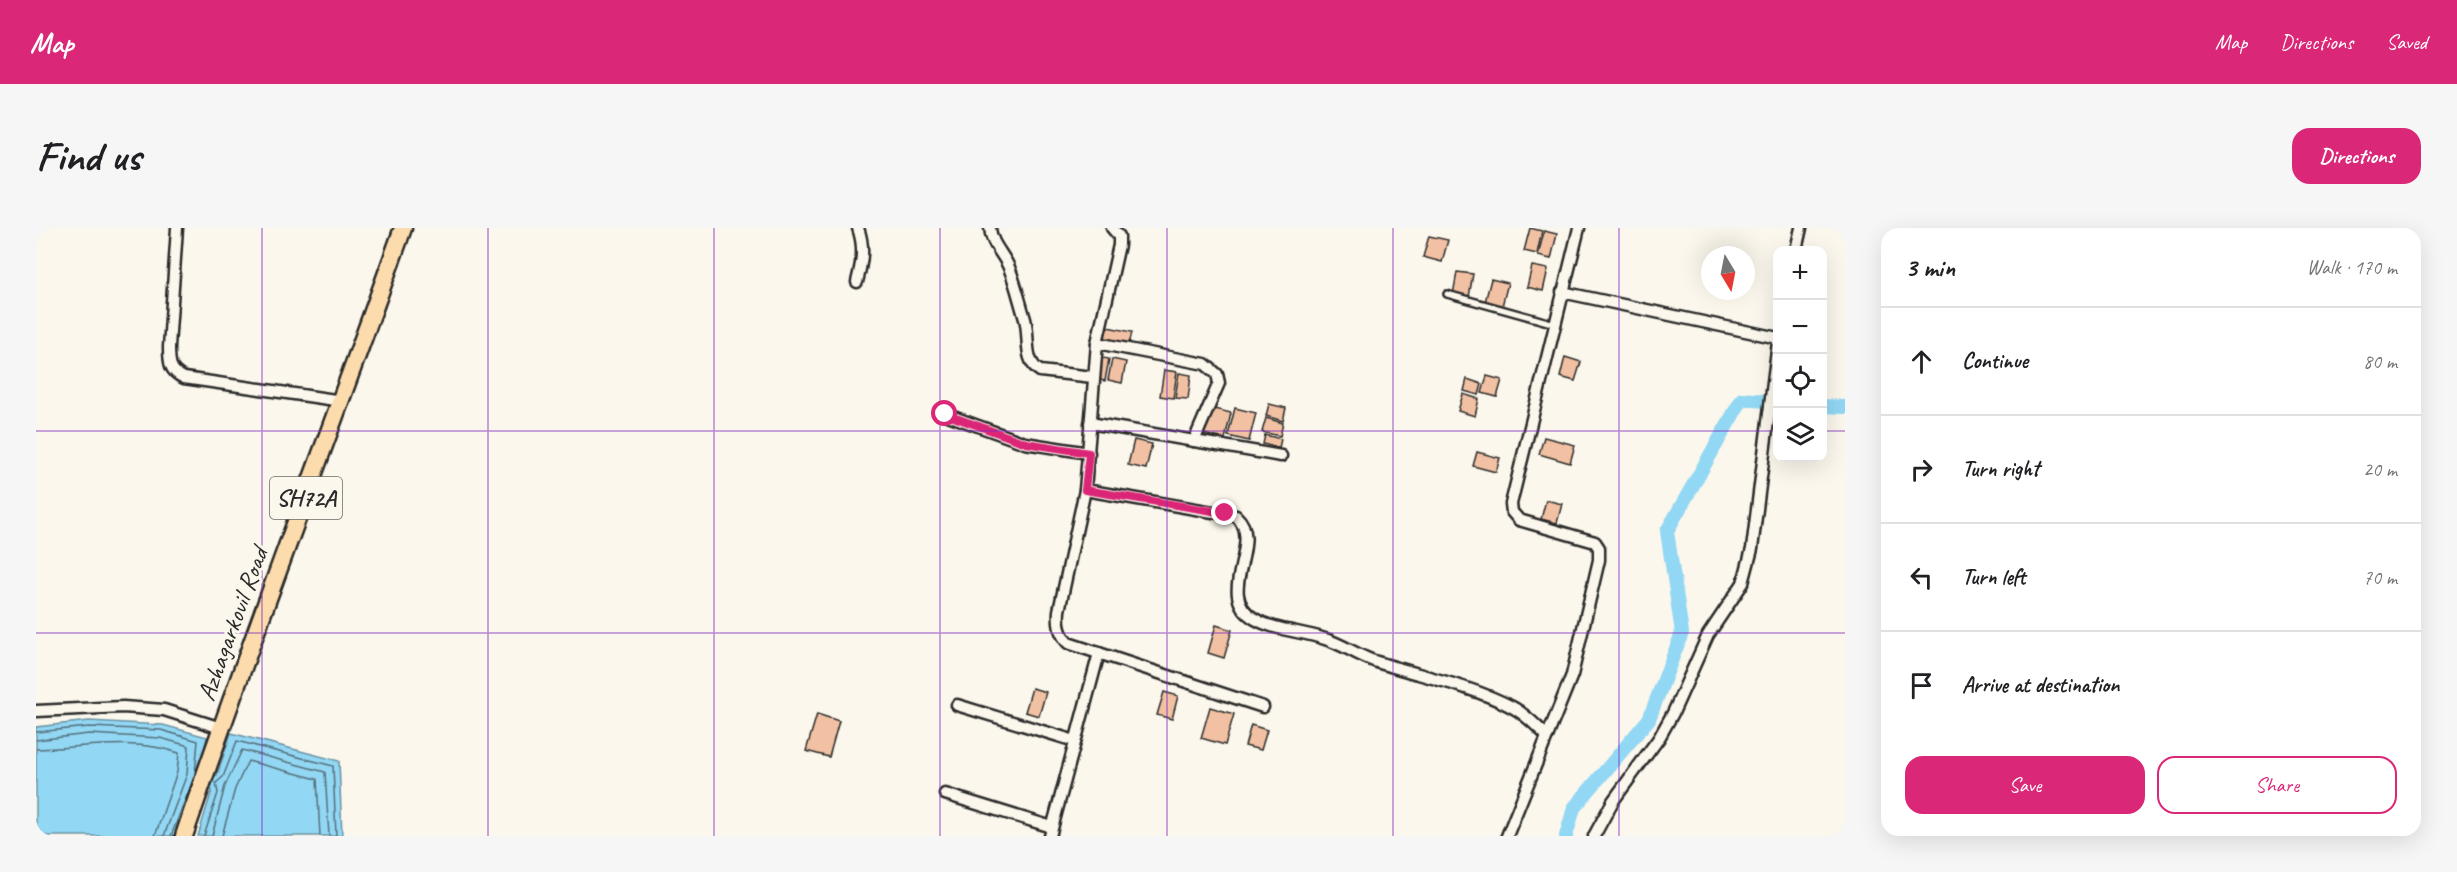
<!DOCTYPE html>
<html lang="en">
<head>
<meta charset="utf-8">
<style>
	:root { --surface:#fff; --page:#f6f6f6; --text:#202124; --muted:#757577; --line:#e0e0e0; --accent:#db2777 }
	body { margin:0; font-family:Caveat,sans-serif; background:var(--page); color:var(--text) }
	.controls { position:absolute; right:18px; top:18px; display:grid; overflow:hidden; border-radius:12px; box-shadow:0 6px 24px #0002 }
	.controls button { width:54px; height:54px; display:grid; place-items:center; padding:0; border:0; border-bottom:2px solid var(--line); background:var(--surface); color:var(--text); font:30px sans-serif }
	.compass { position:absolute; left:1665px; top:18px; width:54px; height:54px; border-radius:50%; background:var(--surface); box-shadow:0 6px 24px #0002; rotate:170deg }
	.stop { position:absolute; width:18px; height:18px; margin:-14px; border:4px solid #db2777; border-radius:50%; background:#fff }
	.stop.end { background:#db2777; border-color:#fff; box-shadow:0 2px 6px #0008 }
	.list { margin:0; padding:0; list-style:none }
	h2 { display:flex; justify-content:space-between; align-items:center; height:78px; margin:0; padding:0 24px; font-size:26px }
	h2 small { font-size:20px; font-weight:400; color:var(--muted) }
	.list li { display:grid; grid-template-columns:39px 1fr auto; gap:18px; align-items:center; box-sizing:border-box; height:108px; padding:0 24px; border-top:2px solid var(--line) }
	.list b { display:block; font-size:22px; white-space:nowrap }
	.list em { font-size:20px; font-style:normal; color:var(--muted) }
	.actions { display:flex; gap:12px; padding:18px 24px }
	.actions a { flex:1; padding:14px 0; border:2px solid var(--accent); border-radius:18px; text-align:center; font-size:21px; color:var(--accent) }
	.actions .main { background:var(--accent); color:#fff }
	.icon { flex:none; width:33px; height:33px; fill:none; stroke:currentColor; stroke-width:2; stroke-linecap:round; stroke-linejoin:round }
	.map { position:relative; flex:none; width:1809px; height:608px; overflow:hidden; border-radius:18px }
	header { display:flex; align-items:center; gap:36px; box-sizing:border-box; height:84px; padding:0 30px; background:var(--accent); color:#fff }
	header strong { font-size:28px }
	nav { display:flex; gap:33px; margin-inline-start:auto; font-size:21px }
	.intro { display:flex; align-items:center; justify-content:space-between; box-sizing:border-box; height:144px; padding:0 36px }
	h1 { margin:0; font-size:42px }
	.button { padding:15px 27px; border-radius:18px; background:var(--accent); color:#fff; font-size:21px; font-weight:700 }
	main { display:flex; gap:36px; padding:0 36px }
	aside { flex:1; background:var(--surface); border-radius:18px; box-shadow:0 6px 24px #0002 }
	.map>svg:first-child { display:block }
	.water { fill:#92d7f4; stroke:#6992a4; stroke-width:1.5 }
	.lines { fill:none; stroke-linecap:round; stroke-linejoin:round }
	.shore { stroke:#54707b; stroke-width:1.5 }
	.canal { stroke:#92d7f4; stroke-width:14 }
	.building { fill:#f2c1a3; stroke:#2b2b2b; stroke-width:1.5 }
	.service-casing { stroke:#2b2b2b; stroke-width:10 }
	.minor-casing { stroke:#2b2b2b; stroke-width:15 }
	.primary-casing { stroke:#2b2b2b; stroke-width:21 }
	.service { stroke:#fbf7ec; stroke-width:5 }
	.minor { stroke:#fbf7ec; stroke-width:10 }
	.primary { stroke:#fcdcac; stroke-width:16 }
	.route { stroke:#db2777; stroke-width:8 }
	.grid { fill:none; stroke:#7b2cbf; stroke-width:1.5; stroke-opacity:0.55 }
	.labels { text-anchor:middle; stroke-width:6; stroke-linejoin:round; paint-order:stroke }
	.shield { fill:#fbf7ec; stroke:#696865; stroke-width:1.5 }
	.shield-label { font-size:24px; font-weight:bold; fill:#2b2b2b }
	.street-label { font-size:26px; fill:#2b2b2b; stroke:#fbf7ec }
</style>
</head>
<body>
<header>
<strong>Map</strong>
<nav><a>Map</a><a>Directions</a><a>Saved</a></nav>
</header>
<div class="intro"><h1>Find us</h1><a class="button">Directions</a></div>
<main>
<div class="map">
<svg width="1809" height="608" viewBox="0 0 1809 608">
	<rect width="100%" height="100%" fill="#fbf7ec"/>
	<filter id="ink" filterUnits="userSpaceOnUse"><feTurbulence type="fractalNoise" baseFrequency=".0167" numOctaves="2"/><feDisplacementMap in="SourceGraphic" scale="12" xChannelSelector="R" yChannelSelector="G"/><feConvolveMatrix kernelMatrix="1 2 1 2 8 2 1 2 1" color-interpolation-filters="sRGB"/></filter>
	<g filter="url(#ink)">
		<path class="water" d="M53,493L127,497L171,509L164,542L181,547L195,505L303,533L306,608H162L176,562L160,557L140,608H0V499Z"/>
		<g class="lines">
			<g class="shore">
				<path d="M0,504L53,499L125,502L162,513L159,545"/>
				<path d="M0,512L53,506L124,510L153,518L151,546L128,608"/>
				<path d="M0,521C47,520 96,509 143,525L141,544L119,608"/>
				<path d="M135,608L157,552"/>
				<path d="M168,608L182,565L180,555L187,549L201,513L297,538L300,608"/>
				<path d="M176,608L189,558L206,522L289,544L293,608"/>
				<path d="M186,608L199,561L212,533L281,551L284,608"/>
			</g>
			<g class="canal">
				<path d="M1786,178L1809,179"/>
				<path d="M1530,608L1538,580L1613,491L1646,405L1631,303L1706,171L1742,174"/>
			</g>
		</g>
		<g class="building">
			<path d="M1494,0L1506,3L1501,26L1488,23Z"/>
			<path d="M1508,3L1521,6L1515,31L1502,28Z"/>
			<path d="M1393,8L1412,12L1406,34L1387,29Z"/>
			<path d="M1496,38L1512,41L1507,63L1491,59Z"/>
			<path d="M1421,44L1437,46L1433,69L1417,67Z"/>
			<path d="M1455,51L1472,55L1466,78L1449,74Z"/>
			<path d="M1067,98L1096,104L1092,121L1064,115Z"/>
			<path d="M1061,129L1073,131L1069,153L1057,151Z"/>
			<path d="M1529,129L1545,134L1539,153L1524,149Z"/>
			<path d="M1076,131L1090,134L1086,155L1072,152Z"/>
			<path d="M1128,142L1141,144L1137,170L1124,168Z"/>
			<path d="M1143,145L1155,147L1152,171L1139,170Z"/>
			<path d="M1451,148L1466,152L1461,169L1446,165Z"/>
			<path d="M1431,151L1446,156L1443,167L1428,163Z"/>
			<path d="M1427,166L1443,171L1439,188L1422,183Z"/>
			<path d="M1233,176L1250,180L1247,193L1230,188Z"/>
			<path d="M1174,180L1195,185L1189,211L1168,206Z"/>
			<path d="M1199,180L1220,185L1213,213L1192,208Z"/>
			<path d="M1230,190L1247,195L1244,208L1226,204Z"/>
			<path d="M1229,207L1245,211L1243,220L1227,216Z"/>
			<path d="M1508,209L1539,217L1534,235L1503,226Z"/>
			<path d="M1098,212L1116,216L1110,241L1092,237Z"/>
			<path d="M1441,224L1464,230L1460,244L1437,238Z"/>
			<path d="M1510,272L1526,276L1521,295L1505,291Z"/>
			<path d="M1180,397L1196,402L1188,430L1172,425Z"/>
			<path d="M996,460L1010,464L1003,488L989,484Z"/>
			<path d="M1128,464L1142,468L1136,491L1121,487Z"/>
			<path d="M1174,479L1198,486L1189,517L1165,510Z"/>
			<path d="M781,486L803,493L793,529L770,523Z"/>
			<path d="M1215,497L1231,502L1225,522L1209,518Z"/>
		</g>
		<g class="lines">
			<defs>
				<path id="service" d="M1411,66L1519,96"/>
				<g id="minor">
					<path d="M141,0L133,119C133,134 133,143 148,150L306,173"/>
					<path d="M954,0C955,17 969,27 974,42C980,57 984,75 989,91C994,108 987,133 1004,143L1057,149"/>
					<path d="M1076,0L1083,8V17L1061,115L1049,262L1023,383C1022,396 1023,405 1032,415L1227,479"/>
					<path d="M1760,22L1765,0"/>
					<path d="M821,54C826,34 829,20 822,0"/>
					<path d="M1526,64L1742,110"/>
					<path d="M1061,115L1169,136L1181,146L1183,155L1158,213"/>
					<path d="M909,186L989,215L1053,225"/>
					<path d="M1054,195L1245,228"/>
					<path d="M1049,262L1200,288C1230,315 1176,366 1219,391C1240,403 1266,403 1289,411C1306,416 1321,427 1338,433C1384,448 1434,457 1476,479C1490,486 1500,498 1511,508"/>
					<path d="M921,477L1039,513"/>
					<path d="M0,483L87,479L128,482L185,500"/>
					<path d="M909,566L1016,599"/>
					<path d="M1014,608L1063,425"/>
					<path d="M1471,608L1536,447L1563,332V320L1559,314L1483,292L1476,284L1475,276L1543,0"/>
					<path d="M1558,608L1577,573L1623,510L1637,485L1672,407L1707,355L1716,321L1742,114"/>
				</g>
				<path id="primary" d="M148,608C217,404 295,203 367,0"/>
			</defs>
			<use href="#service" class="service-casing"/>
			<use href="#minor" class="minor-casing"/>
			<use href="#primary" class="primary-casing"/>
			<use href="#service" class="service"/>
			<use href="#minor" class="minor"/>
			<use href="#primary" class="primary"/>
		</g>
	</g>
	<g class="lines" filter="url(#ink)">
		<path class="route" d="M909,186L990,215L1053,225L1049,262L1189,285"/>
	</g>
	<path class="grid" d="M226,0V608M452,0V608M678,0V608M904,0V608M1131,0V608M1357,0V608M1583,0V608M0,203H1742M1786,203H1809M0,405H1809"/>
	<g class="labels">
		<rect class="shield" x="234" y="249" width="72" height="42" rx="4.5"/>
		<g class="shield-label">
			<text x="270" y="278">SH72A</text>
		</g>
		<g class="street-label">
			<text transform="translate(196 396) rotate(-70)" y="9">Azhagarkovil Road</text>
		</g>
	</g>
</svg>
<div class="controls">
<button>+</button>
<button>−</button>
<button><svg class="icon" aria-label="locate" viewBox="0 0 24 24"><circle cx="12" cy="12" r="6"/><path d="M12 2v4M12 18v4M2 12h4M18 12h4"/></svg></button>
<button><svg class="icon" aria-label="layers" viewBox="0 0 24 24"><path d="M12 4l9 5-9 5-9-5zM3 14l9 5 9-5"/></svg></button>
</div>
<svg class="compass" viewBox="-18 -18 36 36"><path d="M0-13l5 13h-10z" fill="#e53935"/><path d="M0 13l5-13h-10z" fill="#757577"/></svg>
<div class="stop" style="left:909px;top:186px"></div>
<div class="stop end" style="left:1189px;top:285px"></div>
</div>
<aside>
<h2>3 min<small>Walk · 170 m</small></h2>
<ul class="list">
<li><svg class="icon" aria-label="ahead" viewBox="0 0 24 24"><path d="M12 20V5M6 11l6-6 6 6"/></svg><div><b>Continue</b></div><em>80 m</em></li>
<li><svg class="icon" aria-label="right" viewBox="0 0 24 24"><path d="M7 20v-9h11M14 6l5 5-5 5"/></svg><div><b>Turn right</b></div><em>20 m</em></li>
<li><svg class="icon" aria-label="left" viewBox="0 0 24 24"><path d="M17 20v-9H6M10 6l-5 5 5 5"/></svg><div><b>Turn left</b></div><em>70 m</em></li>
<li><svg class="icon" aria-label="arrive" viewBox="0 0 24 24"><path d="M6 21V4h12l-3 4 3 4H6"/></svg><div><b>Arrive at destination</b></div></li>
</ul>
<div class="actions"><a class="main">Save</a><a>Share</a></div>
</aside>
</main>
</body>
</html>
